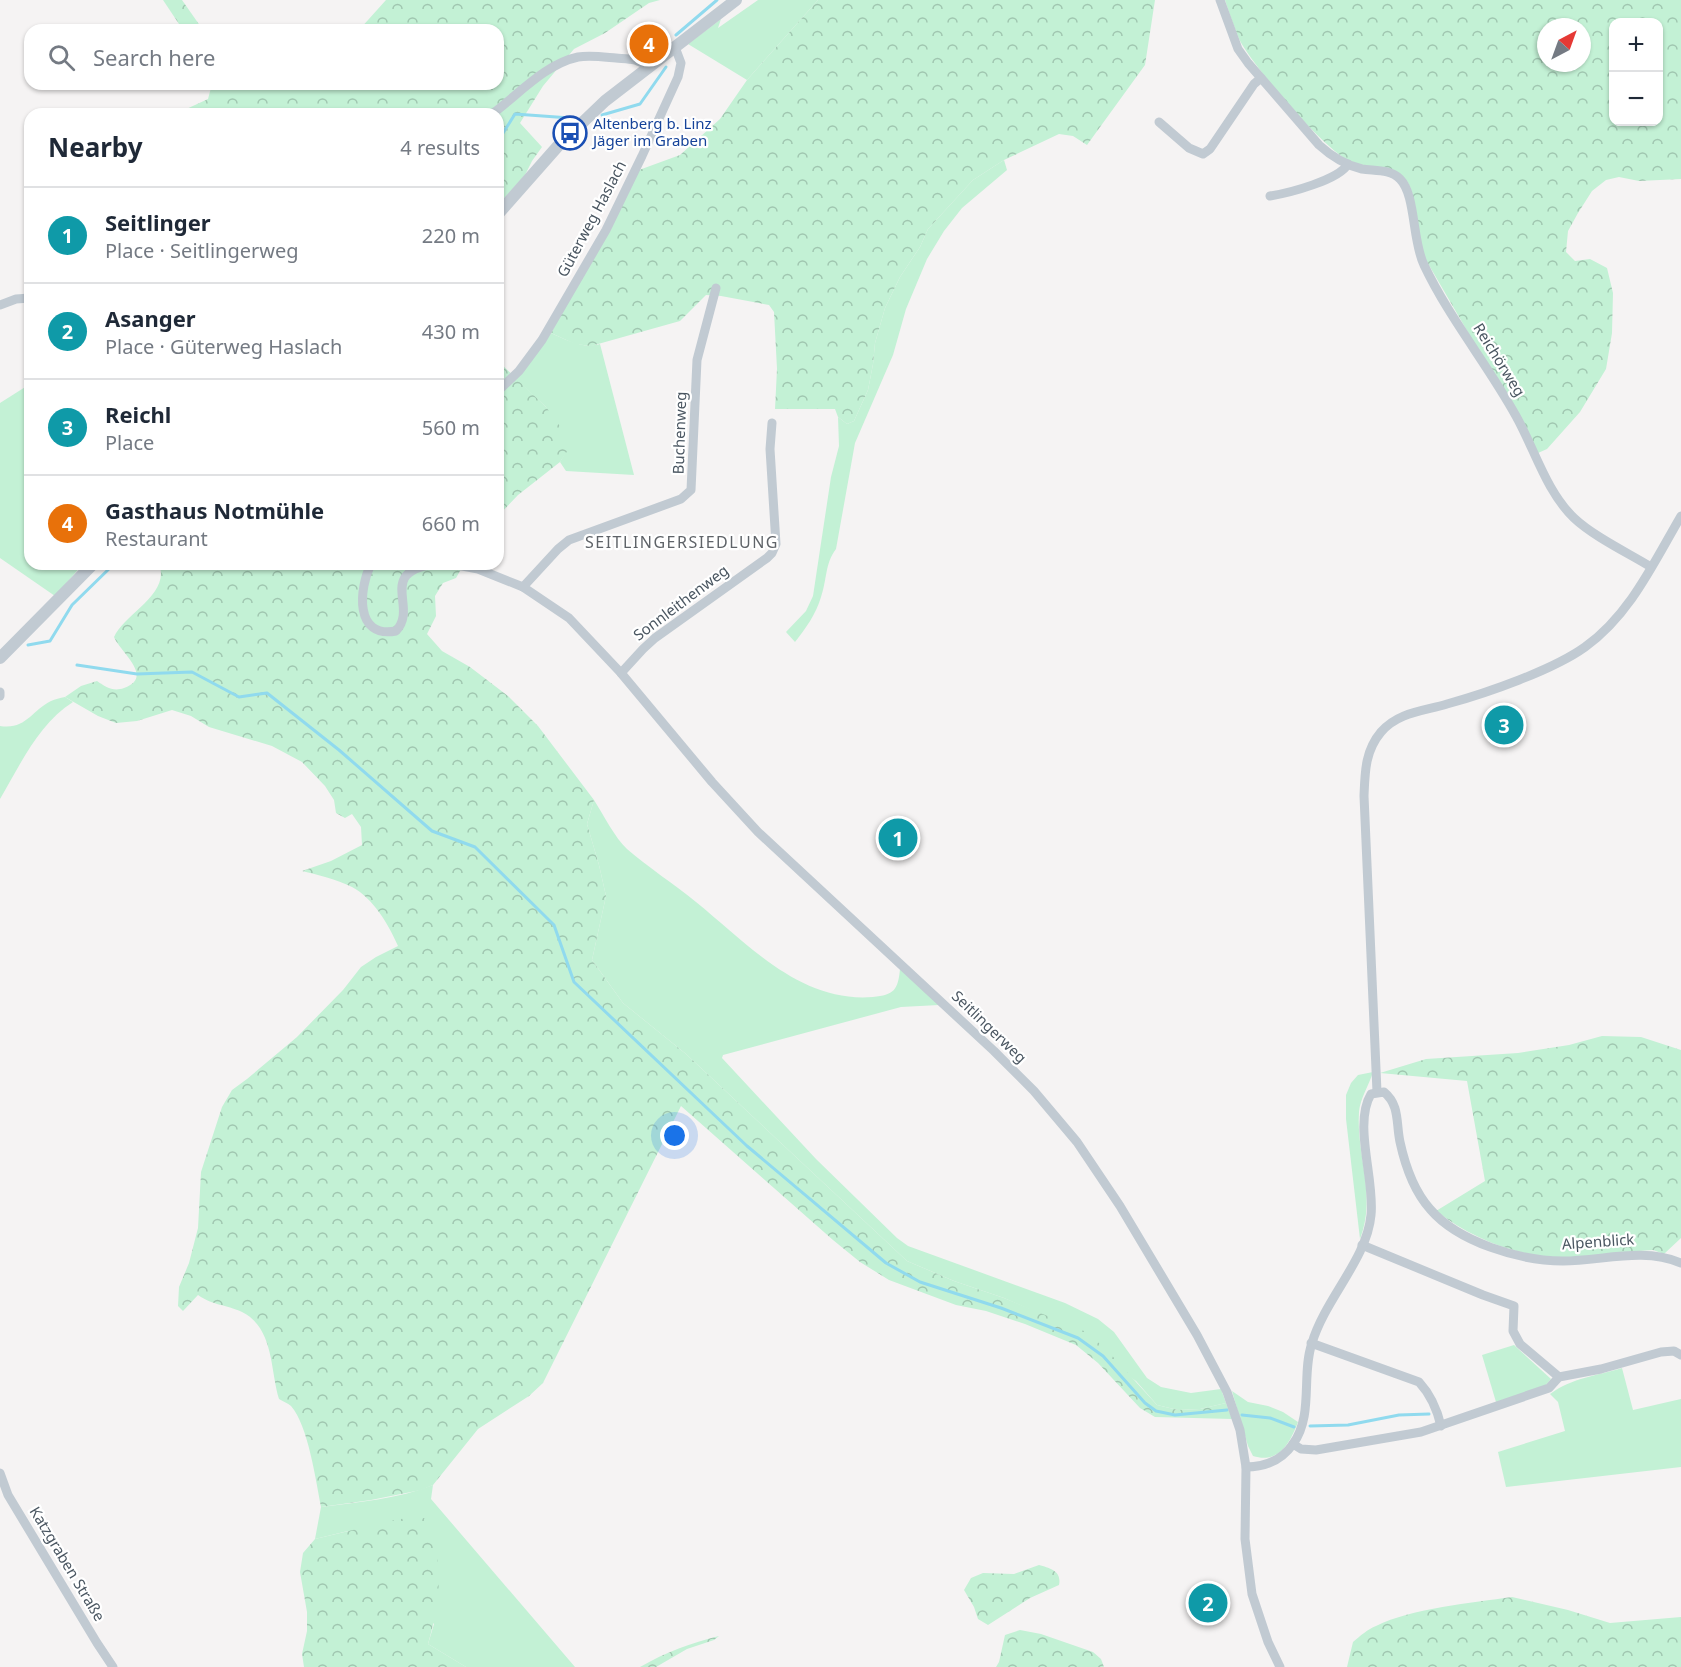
<!DOCTYPE html>
<html lang="en">
<head>
<meta charset="utf-8">
<style>
	:root { --surface:#fff; --page:#f2f2f3; --text:#1f2937; --muted:#747a83; --line:#e0e1e3; --accent:#7c3aed }
	body { margin:0; font-family:"Noto Sans",sans-serif; background:var(--page); color:var(--text) }
	.controls { position:absolute; right:18px; top:18px; display:grid; overflow:hidden; border-radius:12px; box-shadow:0 2px 4px #0004 }
	.controls button { width:54px; height:54px; display:grid; place-items:center; padding:0; border:0; border-bottom:2px solid var(--line); background:var(--surface); color:var(--text); font:30px sans-serif }
	.compass { position:absolute; left:1537px; top:18px; width:54px; height:54px; border-radius:50%; background:var(--surface); box-shadow:0 2px 4px #0004; rotate:41deg }
	.you { position:absolute; left:675px; top:1136px; width:21px; height:21px; margin:-15px; border:4px solid #fff; border-radius:50%; background:#1a73e8; box-shadow:0 0 0 9px #1a73e833 }
	.badge { display:grid; place-items:center; width:39px; height:39px; border-radius:50%; background:var(--accent); color:#fff; font-size:20px; font-weight:700 }
	.pin { position:absolute; translate:-50% -50%; border:3px solid #fff; box-shadow:0 2px 6px #0006 }
	.list { margin:0; padding:0; list-style:none }
	h2 { display:flex; justify-content:space-between; align-items:center; height:78px; margin:0; padding:0 24px; font-size:26px }
	h2 small { font-size:20px; font-weight:400; color:var(--muted) }
	.list li { display:grid; grid-template-columns:39px 1fr auto; gap:18px; align-items:center; box-sizing:border-box; height:96px; padding:0 24px; border-top:2px solid var(--line) }
	.list b { display:block; font-size:22px; white-space:nowrap }
	.list p { margin:0; font-size:20px; white-space:nowrap; color:var(--muted) }
	.list em { font-size:20px; font-style:normal; color:var(--muted) }
	.icon { flex:none; width:33px; height:33px; fill:none; stroke:currentColor; stroke-width:2; stroke-linecap:round; stroke-linejoin:round }
	.map { position:relative; flex:none; width:1681px; height:1667px; overflow:hidden }
	.search { position:absolute; background:var(--surface); box-shadow:0 2px 4px #0004; left:24px; top:24px; width:480px; height:66px; display:flex; align-items:center; gap:15px; box-sizing:border-box; padding:0 21px; border-radius:18px; color:var(--muted); font-size:22px }
	.panel { position:absolute; background:var(--surface); box-shadow:0 2px 4px #0004; left:24px; top:108px; width:480px; height:462px; border-radius:18px }
	.map>svg:first-child { display:block }
	.grass { fill:#c3f1d5 }
	.forest { fill:url(#forest-crowns); fill-rule:evenodd }
	.lines { fill:none; stroke-linecap:round; stroke-linejoin:round }
	.stream { stroke:#90daee; stroke-width:3 }
	.minor { stroke:#c1cad2; stroke-width:9 }
	.tertiary { stroke:#c1cad2; stroke-width:12 }
	.labels { text-anchor:middle; stroke-width:4.5; stroke-linejoin:round; paint-order:stroke }
	.transit-label { font-size:15px; fill:#164399; stroke:#fff; text-anchor:start }
	.street-label { font-size:15px; fill:#4a5661; stroke:#fff }
	.neighbourhood-label { font-size:16px; letter-spacing:1.5px; fill:#5f6368; stroke:#fff }
</style>
</head>
<body>
<div class="map">
<svg width="1681" height="1667" viewBox="0 0 1681 1667">
	<defs>
		<pattern id="forest-crowns" width="20" height="18" patternUnits="userSpaceOnUse" patternTransform="scale(1.5)"><rect width="20" height="18" fill="#c3f1d5"/><path d="M2 6a3 3 0 1 1 6 0M12 15a3 3 0 1 1 6 0" fill="none" stroke="#a0c6b0"/></pattern>
	</defs>
	<rect width="100%" height="100%" fill="#f5f3f3"/>
	<g class="grass">
		<path d="M758,0H818L747,80L688,44L721,19L718,28Z"/>
		<path d="M1004,160L1007,170L962,208L944,231L927,259L906,309L893,355L855,443L836,549C825,563 827,580 821,597C816,614 806,628 795,642L786,632L806,611L813,596L831,477L839,446L838,417L847,424L854,421L868,390L873,364L875,343L885,308L900,277L920,247L928,229L973,180Z"/>
		<path d="M551,333C567,340 582,349 600,344L634,475L566,471L560,462L567,450L546,407L515,378L528,365Z"/>
		<path d="M30,384V564H83L55,596L0,558V403Z"/>
		<path d="M65,697L73,702C39,723 20,765 0,799V726C26,730 31,711 51,701C55,699 60,698 65,697Z"/>
		<path d="M594,800C603,814 615,838 627,849C649,868 674,884 696,902C748,944 800,1003 873,997C894,995 898,990 900,969L939,1005L901,1007L723,1055L722,1058L816,1159L897,1238L908,1246L1065,1303L1098,1319L1114,1332L1147,1378L1161,1387L1191,1393L1221,1389L1226,1403L1200,1409L1178,1410L1157,1405L1136,1381L1042,1315L1004,1298L954,1281L907,1261L686,1054L623,1003L592,960L606,896L599,865L587,824Z"/>
		<path d="M1373,1072C1369,1085 1360,1099 1359,1112C1356,1155 1377,1196 1360,1239L1346,1119V1095L1351,1083L1358,1075Z"/>
		<path d="M1514,1345L1551,1379L1545,1386L1496,1402L1482,1355Z"/>
		<path d="M1622,1368L1633,1410L1681,1399V1467L1506,1487L1498,1452L1565,1431L1558,1402L1550,1394C1572,1378 1596,1376 1622,1368Z"/>
		<path d="M1232,1391L1248,1402L1268,1406L1283,1412L1298,1422C1290,1443 1279,1464 1253,1456L1248,1446Z"/>
		<path d="M433,1485L431,1499L575,1667H466L428,1644L434,1624L348,1531L315,1539L321,1507C358,1502 398,1499 433,1485Z"/>
	</g>
	<g class="forest">
		<path d="M163,0H182L203,30H183Z"/>
		<path d="M386,0H660L649,3L605,33L574,49L543,86L520,123L542,147L532,161L525,175L498,205V114H181L182,111L208,99L212,84H270L274,86L286,84H498V30H359Z"/>
		<path d="M818,0H1155L1145,65L1087,145L1073,136L1059,134L1004,160L973,180L928,229L920,247L900,277L885,308L875,343L873,364L868,390L854,421L847,424L838,417L835,409H775L777,369L774,312L769,305L721,296L706,295L680,321L591,346L575,344L551,333L639,170L680,155L720,119L747,80Z"/>
		<path d="M1225,0H1681V179L1639,181L1619,177L1606,180L1592,191L1578,213L1568,231L1566,252L1575,261L1590,259L1607,268L1613,293L1612,333L1606,369L1580,412L1547,449L1538,453L1426,260C1423,253 1420,245 1418,238C1413,220 1418,196 1406,180C1394,166 1365,168 1350,161C1324,150 1252,65 1239,39C1234,26 1229,13 1225,0ZM1614,22H1658V122H1614ZM1546,27H1582V63H1546Z"/>
		<path d="M498,361L546,407L562,429L568,450L560,462L518,495L498,516Z"/>
		<path d="M159,564H464L456,578L443,583L435,596L436,616L427,634L442,651L470,667L508,696L538,726L594,800L587,824L599,865L606,896L592,960L623,1003L686,1054L907,1261L954,1281L1004,1298L1084,1331L1105,1348L1157,1405L1178,1410L1200,1409L1226,1403L1232,1419L1155,1417L1140,1408L1098,1363L1076,1345L1025,1324L986,1311L956,1305L889,1280L860,1262L833,1240L681,1106L543,1383L529,1396L478,1429L433,1485L421,1490L371,1500L321,1507C316,1481 308,1425 291,1406C288,1403 282,1401 279,1399C270,1369 274,1328 242,1312C225,1304 214,1306 198,1295L183,1311L178,1306L179,1287L189,1263L198,1228L201,1172L222,1107L232,1090L247,1079L297,1037L343,990L361,967L376,957L398,946C389,925 373,898 352,887C336,879 318,875 302,871L331,861L362,845L361,827L352,814L345,818L336,813L334,800L325,786L302,762L272,746L209,727L191,716L172,710L137,721L116,723L98,716L65,697L81,686L97,681C106,687 113,692 124,688C155,677 120,652 114,637C124,614 171,594 159,564Z"/>
		<path d="M1602,1036L1641,1037L1681,1050V1238L1664,1254L1653,1250C1624,1251 1594,1258 1565,1258C1517,1257 1473,1239 1436,1211L1485,1181L1467,1081L1380,1073L1426,1059L1518,1053L1569,1045Z"/>
		<path d="M419,1516L430,1521C442,1570 442,1595 428,1644L466,1667H304L302,1654L307,1631V1612L300,1572L303,1553L315,1539L395,1520Z"/>
		<path d="M1039,1565C1050,1568 1062,1571 1059,1585L1030,1598L988,1625L978,1619L974,1607L964,1590L971,1578L983,1573L1014,1574Z"/>
		<path d="M1512,1597L1568,1610L1610,1623L1681,1617V1667H1347L1353,1642C1360,1636 1368,1629 1376,1626C1412,1608 1472,1603 1512,1597Z"/>
		<path d="M1020,1630L1041,1634L1093,1652L1101,1659L1104,1667H996L999,1662L1005,1635Z"/>
		<path d="M719,1636L714,1640L687,1649L656,1667H640C666,1652 691,1643 719,1636Z"/>
	</g>
	<g class="lines">
		<g class="stream">
			<path d="M676,35L717,0"/>
			<path d="M602,115L640,104L666,67"/>
			<path d="M498,141L515,114L570,118"/>
			<path d="M28,645L50,641L72,605L114,564"/>
			<path d="M77,665L137,674L192,672L239,697L267,693L339,750L432,831L475,847L554,925L574,982L747,1146L886,1263L920,1282L1001,1308L1078,1338L1103,1356L1145,1403L1156,1411L1175,1415L1227,1410"/>
			<path d="M1242,1415L1270,1418L1294,1427"/>
			<path d="M1310,1426L1348,1425L1399,1415L1429,1414"/>
		</g>
		<g class="minor">
			<path d="M1220,0L1238,49L1248,63L1319,145C1331,156 1345,165 1362,169C1375,171 1390,169 1400,179C1416,195 1412,241 1424,265C1449,318 1488,365 1516,416C1535,450 1546,491 1574,518C1593,536 1628,553 1651,567"/>
			<path d="M492,114C518,95 545,64 578,57C590,55 604,57 616,58C627,59 639,58 647,67"/>
			<path d="M1159,122L1189,148L1203,154L1210,149L1254,84L1261,78"/>
			<path d="M1270,196C1289,193 1339,180 1348,164"/>
			<path d="M0,305L16,299L30,298"/>
			<path d="M498,391L519,371L542,340L606,230L642,156L678,77L681,63L675,47"/>
			<path d="M371,564C359,588 354,639 396,631C419,607 376,573 434,564"/>
			<path d="M452,564L478,569L523,587L569,618L621,673L712,782L758,832L994,1051L1034,1091L1077,1142L1120,1206L1197,1335L1227,1392L1240,1430L1246,1467L1245,1539L1252,1594L1268,1642L1280,1667"/>
			<path d="M523,587L558,549L569,540L681,499L691,490L697,360L716,288"/>
			<path d="M621,673L643,649L655,638L767,558L772,553L776,544L770,449L772,423"/>
			<path d="M0,692V696"/>
			<path d="M1377,1092L1364,796C1365,772 1365,751 1381,732C1398,712 1424,711 1447,704C1487,693 1553,670 1585,647C1630,615 1654,562 1681,516"/>
			<path d="M1362,1245L1483,1295L1514,1306L1513,1331L1520,1344L1559,1377"/>
			<path d="M1311,1343L1419,1382C1431,1395 1437,1409 1441,1426"/>
			<path d="M1293,1444L1301,1449L1316,1450L1421,1432L1549,1388L1559,1377L1601,1369L1661,1352L1674,1351L1681,1355"/>
			<path d="M1246,1467C1265,1467 1282,1460 1293,1444C1314,1415 1301,1375 1312,1343C1325,1299 1367,1259 1371,1215C1375,1180 1353,1124 1371,1094L1384,1092C1400,1105 1396,1124 1400,1142C1405,1165 1414,1191 1430,1209C1458,1242 1520,1261 1563,1261C1603,1261 1642,1247 1681,1263"/>
			<path d="M0,1473L8,1495L97,1643L113,1667"/>
		</g>
		<g class="tertiary">
			<path d="M498,214L558,146L605,101L736,0"/>
			<path d="M0,658L93,564"/>
		</g>
	</g>
	<defs>
		<symbol id="bus-ring" viewBox="-11 -11 22 22"><circle r="9.5" fill="#fff" stroke="#1a4fb4" stroke-width="1.5"/><path d="M-5-6H5V4H4V6H2V4H-2V6H-4V4H-5ZM-3.5-4V0h7V-4ZM-3.5 1.2v1.5H-2V1.2ZM2 1.2v1.5H3.5V1.2Z" fill="#1a4fb4"/></symbol>
	</defs>
	<g fill-rule="evenodd">
		<use href="#bus-ring" x="551" y="114" width="38" height="38"/>
	</g>
	<g class="labels">
		<g class="transit-label">
			<text x="593" y="129">Altenberg b. Linz<tspan x="593" dy="17">Jäger im Graben</tspan></text>
		</g>
		<g class="street-label">
			<text transform="translate(592 219) rotate(-62)" y="5">Güterweg Haslach</text>
			<text transform="translate(1499 360) rotate(58)" y="5">Reichörweg</text>
			<text transform="translate(680 433) rotate(-88)" y="5">Buchenweg</text>
			<text transform="translate(681 603) rotate(-37)" y="5">Sonnleithenweg</text>
			<text transform="translate(989 1027) rotate(44)" y="5">Seitlingerweg</text>
			<text transform="translate(1598 1242) rotate(-4)" y="5">Alpenblick</text>
			<text transform="translate(67 1564) rotate(59)" y="5">Katzgraben Straße</text>
		</g>
		<g class="neighbourhood-label">
			<text x="682" y="548">SEITLINGERSIEDLUNG</text>
		</g>
	</g>
</svg>
<div class="controls">
<button>+</button>
<button>−</button>
</div>
<svg class="compass" viewBox="-18 -18 36 36"><path d="M0-13l5 13h-10z" fill="#e53935"/><path d="M0 13l5-13h-10z" fill="#747a83"/></svg>
<div class="you"></div>
<div class="pin badge" style="left:898px;top:838px;background:#0f9aa8">1</div>
<div class="pin badge" style="left:1208px;top:1603px;background:#0f9aa8">2</div>
<div class="pin badge" style="left:1504px;top:725px;background:#0f9aa8">3</div>
<div class="pin badge" style="left:649px;top:44px;background:#e8710a">4</div>
<div class="search"><svg class="icon" aria-label="search" viewBox="0 0 24 24"><circle cx="10" cy="10" r="6"/><path d="M15 15l6 6"/></svg>Search here</div>
<section class="panel">
<h2>Nearby<small>4 results</small></h2>
<ul class="list">
<li><span class="badge" style="background:#0f9aa8">1</span><div><b>Seitlinger</b><p>Place · Seitlingerweg</p></div><em>220 m</em></li>
<li><span class="badge" style="background:#0f9aa8">2</span><div><b>Asanger</b><p>Place · Güterweg Haslach</p></div><em>430 m</em></li>
<li><span class="badge" style="background:#0f9aa8">3</span><div><b>Reichl</b><p>Place</p></div><em>560 m</em></li>
<li><span class="badge" style="background:#e8710a">4</span><div><b>Gasthaus Notmühle</b><p>Restaurant</p></div><em>660 m</em></li>
</ul>
</section>
</div>
</body>
</html>
